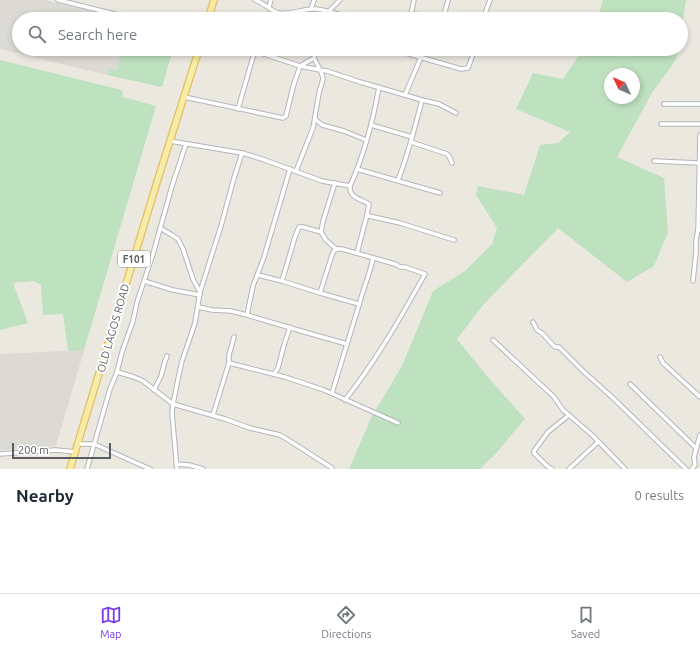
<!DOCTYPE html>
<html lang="en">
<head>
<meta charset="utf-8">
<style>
	:root { --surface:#fff; --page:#f2f2f3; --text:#1f2937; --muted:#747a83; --line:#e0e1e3; --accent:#7c3aed }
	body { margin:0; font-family:Ubuntu,sans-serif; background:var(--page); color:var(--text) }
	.compass { position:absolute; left:604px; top:68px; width:36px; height:36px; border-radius:50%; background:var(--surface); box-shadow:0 2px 6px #0003; rotate:314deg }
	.scale { position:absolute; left:12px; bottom:10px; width:99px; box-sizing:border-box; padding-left:4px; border:2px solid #595c60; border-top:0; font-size:11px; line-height:14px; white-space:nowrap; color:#595c60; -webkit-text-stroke:3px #fff; paint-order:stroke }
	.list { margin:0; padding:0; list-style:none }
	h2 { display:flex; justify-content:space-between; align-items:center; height:52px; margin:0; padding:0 16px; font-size:17px }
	h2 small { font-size:13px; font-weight:400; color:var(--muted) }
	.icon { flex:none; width:22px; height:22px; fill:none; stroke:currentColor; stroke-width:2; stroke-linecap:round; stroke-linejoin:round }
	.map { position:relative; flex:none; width:700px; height:469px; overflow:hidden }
	.search { position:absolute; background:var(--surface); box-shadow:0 2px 6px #0003; left:12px; right:12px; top:12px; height:44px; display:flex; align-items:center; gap:10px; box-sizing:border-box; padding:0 14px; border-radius:22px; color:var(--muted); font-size:15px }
	.sheet { height:124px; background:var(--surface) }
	nav { display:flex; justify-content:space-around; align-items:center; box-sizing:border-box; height:56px; border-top:1px solid var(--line); background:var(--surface); font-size:11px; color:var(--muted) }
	nav a { display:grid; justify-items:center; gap:2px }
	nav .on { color:var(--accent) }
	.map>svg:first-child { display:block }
	.industrial { fill:#dcdad5 }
	.green { fill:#bee1bf; fill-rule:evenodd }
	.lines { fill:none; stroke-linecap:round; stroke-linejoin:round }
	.street-casing { stroke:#b3b6ba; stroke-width:5.5 }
	.primary-casing { stroke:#e4c060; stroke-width:8 }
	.street { stroke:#fff; stroke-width:3.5 }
	.primary { stroke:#f7eba9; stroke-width:5.5 }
	.labels { text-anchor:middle; stroke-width:4; stroke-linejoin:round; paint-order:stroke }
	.shield { fill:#fff; stroke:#8b8d90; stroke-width:1 }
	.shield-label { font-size:10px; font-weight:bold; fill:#595c60 }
	.street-label { font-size:11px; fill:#595c60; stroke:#fff }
</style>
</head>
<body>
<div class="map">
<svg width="700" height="469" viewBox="0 0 700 469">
	<rect width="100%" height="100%" fill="#ebe8e0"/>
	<g class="industrial">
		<path d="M0,0H45L102,14V19H19V49H104V50L120,56L117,70H108L107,75L0,49Z"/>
		<path d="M84,350L56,446L0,450V354Z"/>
	</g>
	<g class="green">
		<path d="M603,0H686L681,32V19H597Z"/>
		<path d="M104,49H173L162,87L107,75L108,70H117L120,56L104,50Z"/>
		<path d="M583,49H678L676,60L653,91L617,157L664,178L668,232L654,266L627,282L558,228L484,304L457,339L486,375L525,419L497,452L480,469H349L372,416L402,366L433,291L465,271L492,244L497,228L476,195L478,186L524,195L540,145L558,143L570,132L516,109L533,73L563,79ZM610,74H634V98H610Z"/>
		<path d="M0,60L122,90L123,97L156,106L84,350L68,351L63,314L43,315L41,285L34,281L13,283L28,323L0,330Z"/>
	</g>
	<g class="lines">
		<defs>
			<g id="street">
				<path d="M58,0L135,19"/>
				<path d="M255,0C264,3 271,11 279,13C292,15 304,8 316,9C328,10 341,15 352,19"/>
				<path d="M269,7L271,0"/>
				<path d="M311,9L314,0"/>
				<path d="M411,14L414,0"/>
				<path d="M327,19L329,11L340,0"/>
				<path d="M402,19C410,10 423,16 433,19"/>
				<path d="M443,19L448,0"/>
				<path d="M483,19L490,0"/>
				<path d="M249,49L300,66L320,70L327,71L360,82L422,100L439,104L456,113"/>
				<path d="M392,49L461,69L468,68L475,49"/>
				<path d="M379,87C373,121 364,155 350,186C349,198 361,199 369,204L367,215L369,216L400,223L454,240"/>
				<path d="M405,95L421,57"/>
				<path d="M184,97L283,118L286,116L293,87L300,66L314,58"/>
				<path d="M664,104H700"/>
				<path d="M238,109L255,50"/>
				<path d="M315,119L322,125L344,131L366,140"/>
				<path d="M661,124H700"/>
				<path d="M371,125L412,137"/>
				<path d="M170,141L242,153L262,159L322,181L350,186"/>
				<path d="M411,142L447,154L449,156L452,163"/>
				<path d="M654,161L699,163"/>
				<path d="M357,169L440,193"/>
				<path d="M296,171L313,128L319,93L323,79L322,74L314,58L317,49"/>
				<path d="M398,180C408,155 415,127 422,100"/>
				<path d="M335,183L323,221L321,232L326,240L336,249"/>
				<path d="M160,228L172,235L178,239L183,249L193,279L200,292"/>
				<path d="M698,230L700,135"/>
				<path d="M357,253L367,215"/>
				<path d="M258,275L282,281L320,293L359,304"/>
				<path d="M144,281L173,290L200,295"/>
				<path d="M282,281L295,237L299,227H303L321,232"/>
				<path d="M693,281L696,252V240L698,230H699"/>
				<path d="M320,293L332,255L334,251L336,249H342L395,264L400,267H405L425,274C401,317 376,361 345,400"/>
				<path d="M198,307L212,310L231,311L247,315L308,333L347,344"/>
				<path d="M247,315L253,286L264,257L290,169"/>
				<path d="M533,322L537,330L542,333L553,345L555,347H559L584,372L612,397L686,469"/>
				<path d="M493,340L554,397L563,410L592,435L625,469"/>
				<path d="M660,357L663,363L700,397"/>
				<path d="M229,363L285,377L324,390L398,423"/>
				<path d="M117,372L134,377L143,381L173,404L225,419L250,428L280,435L290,441L332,468"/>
				<path d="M274,374L278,368L284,345L290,327"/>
				<path d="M630,384L696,448"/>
				<path d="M154,390L161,376L165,361L167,356"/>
				<path d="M332,393C341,364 350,334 359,305C363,289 370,274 373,258"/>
				<path d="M213,415L229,363V355L234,337"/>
				<path d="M78,444H94L150,469"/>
				<path d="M0,454L56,450L76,452"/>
				<path d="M176,464L189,465L203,469"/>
				<path d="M87,469L110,389L117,372L122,352L133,321L137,302L153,254L172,186L186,144"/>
				<path d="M177,469L172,413L173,404L178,379L182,361L195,323L200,292L221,226L234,178L242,153"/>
				<path d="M552,469L547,466L534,453V451L548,432L569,415"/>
				<path d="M569,469L598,442"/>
				<path d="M692,469L695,465L694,457L700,435"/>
			</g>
			<g id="primary">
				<path d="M208,19L214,0"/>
				<path d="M70,469L157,182L199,49"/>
			</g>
		</defs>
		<use href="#street" class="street-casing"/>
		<use href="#primary" class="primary-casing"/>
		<use href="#street" class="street"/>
		<use href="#primary" class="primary"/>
	</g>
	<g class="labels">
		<rect class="shield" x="118" y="251" width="32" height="16" rx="3"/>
		<g class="shield-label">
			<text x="134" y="263">F101</text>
		</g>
		<g class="street-label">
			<text transform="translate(113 328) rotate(-74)" y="4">OLD LAGOS ROAD</text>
		</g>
	</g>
</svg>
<svg class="compass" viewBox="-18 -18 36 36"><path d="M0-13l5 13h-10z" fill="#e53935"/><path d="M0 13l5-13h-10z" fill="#747a83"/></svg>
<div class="scale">200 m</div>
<div class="search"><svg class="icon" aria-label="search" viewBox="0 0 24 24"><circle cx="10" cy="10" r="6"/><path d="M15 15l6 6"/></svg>Search here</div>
</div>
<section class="sheet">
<h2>Nearby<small>0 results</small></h2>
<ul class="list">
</ul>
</section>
<nav>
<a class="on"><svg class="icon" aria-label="map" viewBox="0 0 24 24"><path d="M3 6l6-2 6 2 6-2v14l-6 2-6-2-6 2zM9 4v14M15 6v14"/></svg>Map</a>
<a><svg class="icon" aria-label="directions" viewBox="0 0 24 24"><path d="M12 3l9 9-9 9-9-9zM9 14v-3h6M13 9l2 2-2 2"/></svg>Directions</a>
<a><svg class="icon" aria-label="saved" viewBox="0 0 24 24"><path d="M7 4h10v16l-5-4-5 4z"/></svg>Saved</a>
</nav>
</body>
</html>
